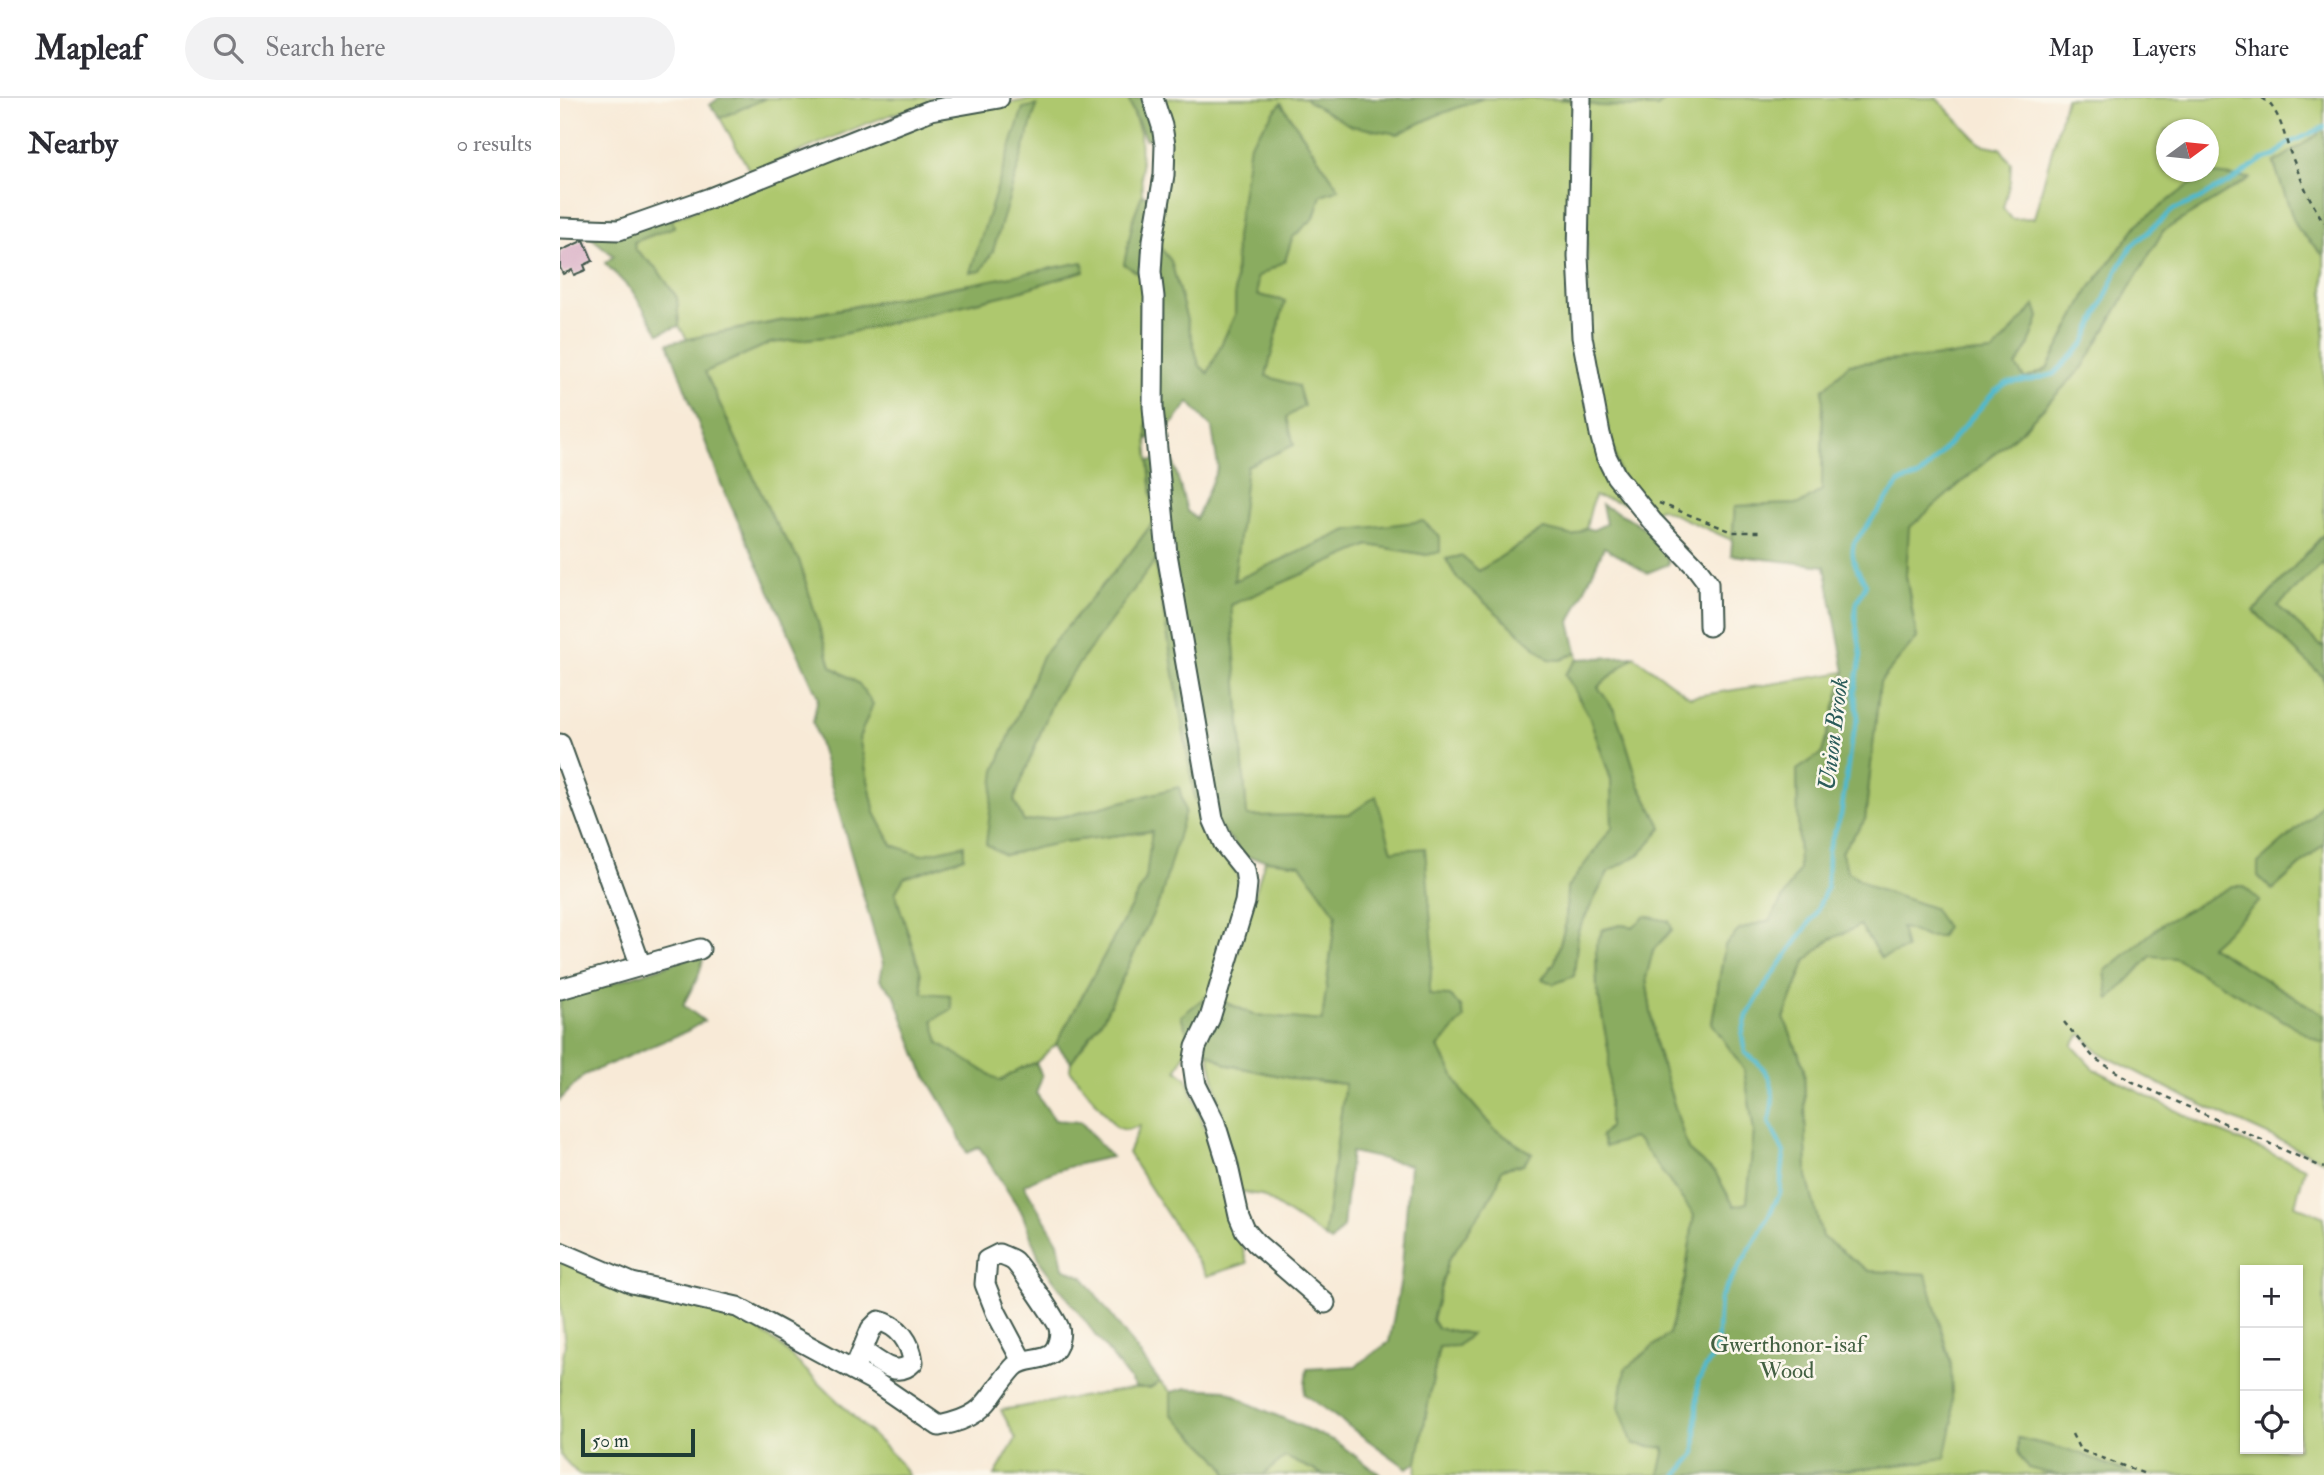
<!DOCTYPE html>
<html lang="en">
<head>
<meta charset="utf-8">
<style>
	:root { --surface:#fff; --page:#f2f2f3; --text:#2b2b33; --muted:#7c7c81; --line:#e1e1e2 }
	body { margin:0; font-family:"IM FELL Double Pica",serif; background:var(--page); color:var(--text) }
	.controls { position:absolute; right:21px; bottom:21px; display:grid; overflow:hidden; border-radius:0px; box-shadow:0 2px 5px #0004 }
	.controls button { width:63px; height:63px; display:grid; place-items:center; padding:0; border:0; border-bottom:2px solid var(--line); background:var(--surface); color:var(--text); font:35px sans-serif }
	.compass { position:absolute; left:1596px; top:21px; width:63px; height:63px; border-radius:50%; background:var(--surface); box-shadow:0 2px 5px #0004; rotate:75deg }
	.scale { position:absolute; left:21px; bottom:18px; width:114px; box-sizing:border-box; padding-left:7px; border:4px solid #1f3d34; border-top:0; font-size:19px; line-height:24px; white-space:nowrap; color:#1f3d34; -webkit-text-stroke:5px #fbf7ec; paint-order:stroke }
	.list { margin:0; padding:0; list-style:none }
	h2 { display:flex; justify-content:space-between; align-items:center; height:91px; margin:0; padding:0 28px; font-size:30px }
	h2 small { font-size:23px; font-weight:400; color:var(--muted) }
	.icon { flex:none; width:38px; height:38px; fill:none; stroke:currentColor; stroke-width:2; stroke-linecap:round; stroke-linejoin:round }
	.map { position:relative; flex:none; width:1764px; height:1377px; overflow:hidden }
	header { display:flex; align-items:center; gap:42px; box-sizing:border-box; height:98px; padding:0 35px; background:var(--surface); border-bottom:2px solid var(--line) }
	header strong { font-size:33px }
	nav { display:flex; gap:38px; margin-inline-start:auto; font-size:24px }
	.search { width:490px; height:63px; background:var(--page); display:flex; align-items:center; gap:18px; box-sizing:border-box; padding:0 24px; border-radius:38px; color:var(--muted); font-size:26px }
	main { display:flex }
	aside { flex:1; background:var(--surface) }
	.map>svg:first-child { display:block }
	.green { fill:#aec86e; stroke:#668251; stroke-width:2; fill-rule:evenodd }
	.forest { fill:#8aac61; stroke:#54744a; stroke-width:2 }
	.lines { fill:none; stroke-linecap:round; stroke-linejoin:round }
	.stream { stroke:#50b9cd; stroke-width:4.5 }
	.building { fill:#d6a8c2 }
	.minor-casing { stroke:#40574c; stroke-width:23 }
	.path { stroke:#40574c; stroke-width:2.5; stroke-dasharray:5 5; stroke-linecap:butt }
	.minor { stroke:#fff; stroke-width:19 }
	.labels { text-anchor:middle; stroke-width:5; stroke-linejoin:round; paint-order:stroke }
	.park-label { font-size:23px; fill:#436042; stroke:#fbf7ec }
	.water-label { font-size:24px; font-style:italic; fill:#2b5c5a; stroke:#fbf7ec }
</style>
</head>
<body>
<header>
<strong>Mapleaf</strong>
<div class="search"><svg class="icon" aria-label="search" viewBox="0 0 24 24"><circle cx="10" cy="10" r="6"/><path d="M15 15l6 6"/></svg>Search here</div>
<nav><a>Map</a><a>Layers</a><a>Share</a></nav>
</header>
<main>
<aside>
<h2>Nearby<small>0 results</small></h2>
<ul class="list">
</ul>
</aside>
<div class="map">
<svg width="1764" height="1377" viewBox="0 0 1764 1377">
	<rect width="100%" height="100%" fill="#fbf7ec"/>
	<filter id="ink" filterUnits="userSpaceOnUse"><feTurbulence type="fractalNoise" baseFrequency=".0143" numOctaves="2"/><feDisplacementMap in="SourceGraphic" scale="14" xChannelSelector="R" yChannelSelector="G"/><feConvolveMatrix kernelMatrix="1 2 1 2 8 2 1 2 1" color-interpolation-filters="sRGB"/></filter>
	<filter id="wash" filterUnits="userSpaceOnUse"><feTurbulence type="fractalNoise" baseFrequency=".00686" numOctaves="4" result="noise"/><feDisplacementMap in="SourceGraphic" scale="28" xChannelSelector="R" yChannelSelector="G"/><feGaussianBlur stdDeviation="1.57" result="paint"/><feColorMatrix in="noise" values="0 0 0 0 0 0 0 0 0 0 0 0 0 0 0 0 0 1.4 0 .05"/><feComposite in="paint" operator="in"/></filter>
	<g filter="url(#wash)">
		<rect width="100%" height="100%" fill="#f8ead7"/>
		<g class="green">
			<path d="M206,0H396C324,12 258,47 191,75L160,20Z"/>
			<path d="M482,0H568L580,35L582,97L574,118L564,166L589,182L587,342L594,423L570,455L435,673L444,757L503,744L592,733L586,781L496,946L476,965L461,970L440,983L379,946L363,895L360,872L335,795L344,780L404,759V748L361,757L332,747L315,715L299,640V586L271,568L239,462L214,423L145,274L210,245L275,238L449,196L407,186L127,241L119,228L117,199L97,171L75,151L74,144L114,129L112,121L368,18Z"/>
			<path d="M600,0H746L748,3L838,36C861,25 901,3 925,0C946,0 994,0 1014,3L1015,229L1066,402L1064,405L1034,398L1026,430L1013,438L983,431L919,473L901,458L886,461L897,480L989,561L1001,562L1017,554L1018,561L1005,577L1029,618L1051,682L1052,730L1007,790L1006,825L995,864L983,880L1014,878L1018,833L1048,774L1079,756L1102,730L1079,687L1064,638L1054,612L1038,589L1074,558L1130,599L1285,574L1262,655L1237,672L1239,772L1210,822L1179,832L1165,848L1152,925L1184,971L1194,1033L1187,1105L1174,1108L1156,1076L1128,1052L1096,948L1086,880L1093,852L1112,832L1060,827L1043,831L1036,847L1037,890L1049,955V1029L1041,1039H1073L1080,1044L1134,1117L1125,1179L1109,1236L1065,1271L1105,1350L1099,1377H856L857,1364L879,1248H897L910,1236L877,1230L872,1222L888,1162L935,1092L942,1071L963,1066L972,1056L934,1031L904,996L878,949L869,897L873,850L832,753L791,716L687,719L671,507L809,447L867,457L788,432L674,483L687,368L734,347L706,278L725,203L698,197L697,179L725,163L732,140L754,120L761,97L779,91L722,6L676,139L675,217L648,275L639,267L611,163L600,149Z"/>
			<path d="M1109,0H1376L1421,46L1440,50L1451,65L1450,83L1443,110L1452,121L1474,120L1506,0H1764V27L1757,37L1714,66L1736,129L1764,158V436L1694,513L1761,577L1764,583V702L1752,718L1713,792L1764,746V917L1650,848L1700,803L1545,873L1549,901L1591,857L1615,860L1764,946V1063L1619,996L1538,954L1522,936L1512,947L1534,971L1648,1029L1745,1070L1735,1107L1764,1119V1377H1573L1518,1355L1459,1340L1458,1354L1468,1370L1496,1377H1231L1356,1365L1366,1176L1309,1173L1262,1139L1247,1078L1244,969L1224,921L1246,862L1269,842L1300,827L1340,828L1373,810L1314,790L1288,774L1281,754L1305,722L1320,583L1357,540L1346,478L1348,430L1463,331L1523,269L1603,133L1689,81L1579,125L1528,193L1487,271L1465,281L1456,268L1468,249L1479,219L1475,207L1433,254L1289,266L1263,292L1262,392L1240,406L1175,408L1172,442L1100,410L1091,415L1060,376L1028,254L1025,5L1039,8L1097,9ZM1606,32H1648V74H1606ZM1685,1172H1738V1351H1685Z"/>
			<path d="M595,462L635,701L650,735L682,784L652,899L617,972L627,980L668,1097L687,1165L647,1178L568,1055L580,1028L565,1032L556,1029L510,972L511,964L544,919L601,799L619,690L511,717L464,724L454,702L495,598Z"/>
			<path d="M1764,464V551L1718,508Z"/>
			<path d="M705,762L740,766L776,816L762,923L695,917L663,903Z"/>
			<path d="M648,954L668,967L734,981L785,986L764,1139L701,1097L680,1094Z"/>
			<path d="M0,1160L172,1215L219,1246L337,1361L348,1377H172L165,1372L155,1377H19L0,1357V1278L5,1246L0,1202Z"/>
			<path d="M600,1284L611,1294V1315L655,1358L667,1373L666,1377H435L456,1341L441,1312L576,1290H590Z"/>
			<path d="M724,1358L764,1377H703Z"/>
		</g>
		<g class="forest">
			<path d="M159,0H206L160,20L150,7Z"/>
			<path d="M568,0H588L597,40L585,41Z"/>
			<path d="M746,0H924L875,18L838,36L791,28L748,3Z"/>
			<path d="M1001,0H1109L1097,9L1039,8Z"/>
			<path d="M721,5L779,91L761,97L754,120L732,140L725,163L697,179L698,197L725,203L706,278L738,288L744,308L727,319L734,347L687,368L674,483L788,432L863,423L880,439V454L867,457L809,447L671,507L687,718L790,716L816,698L832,753L865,750L873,850L869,897L890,898L901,909L904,920L878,949L904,996L934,1031L972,1056L963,1066L942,1071L935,1092L888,1163L872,1222L877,1230L911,1236L897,1248L879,1249L857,1364L847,1370L744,1296L747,1271L796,1268L829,1244L841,1181L850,1067L791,1054L783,1129L771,1144L764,1139L785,986L734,981L668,967L630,943L621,918L648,897L695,917L762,923L776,816L740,766L686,759L635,701L595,463L495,598L454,702L464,724L511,717L619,689L625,713L601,799L544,919L511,964L496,946L586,781L592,733L503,744L444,757L426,746L435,673L482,558L570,455L594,423L589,363L612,359L627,413L636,421L658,369L652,330L629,304L614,324L587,342L589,182L564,166L574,118L582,97L593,99L600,149L611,163L639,267L648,275L675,217L676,139L690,46Z"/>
			<path d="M477,7L433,153L421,173L410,174L463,10Z"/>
			<path d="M1764,27V158L1736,129L1714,65L1757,37Z"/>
			<path d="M1645,75L1690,80L1603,133L1523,269L1463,331L1349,430L1346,478L1357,540L1320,584L1305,722L1281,754L1288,774L1314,790L1373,810L1386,829L1380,839H1367L1341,829L1346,851L1321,860L1300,827L1269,842L1246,862L1224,920L1244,969L1247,1078L1262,1139L1309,1173L1366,1176L1391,1266L1393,1323L1385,1360C1289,1377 1195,1377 1099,1377L1105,1350L1073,1346L1059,1309L1065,1271L1109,1236L1125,1179L1134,1117L1080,1044L1073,1040L1045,1049L1041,1038L1049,1029V955L1037,890L1036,847L1043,832L1060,827L1073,829L1085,818L1109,823L1112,831L1093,852L1086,880L1096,948L1128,1052L1156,1076L1174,1108L1187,1105L1194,1033L1184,972L1152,925L1165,847L1179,832L1210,822L1239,772L1237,672L1262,655L1285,574L1265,468L1171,457L1175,408L1240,406L1262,392L1263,292L1289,266L1433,254L1475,207L1479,219L1468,249L1456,268L1465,281L1487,271L1528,193L1579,125Z"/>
			<path d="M108,106L114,129L74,144L75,151L97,171L117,200L119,228L99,235L73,194L45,165L54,158L29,138L26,122C55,120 81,116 108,106Z"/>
			<path d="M523,164L524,173L449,196L275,238L210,245L145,274L214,423L239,462L271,568L299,586L313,606L299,640L315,715L332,747L361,757L404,747V759L344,780L335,795L360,872L363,895L390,897L392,911L373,922L379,945L440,983L461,970L476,965L482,978L476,995L495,1022L521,1024L551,1059C522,1065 490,1072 464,1087L498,1144L503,1170L523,1179L600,1284L590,1290H576L481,1165L462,1115L419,1049L407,1055L387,1013L362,971L335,898L320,882L323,866L253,624L258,599L162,388L108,245Z"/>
			<path d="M1042,407L1067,419L1100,440L1109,466L1087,475L1044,449L1010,524L1017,554L1001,562L989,561L897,480L886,461L901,458L919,473L984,431L1013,438L1026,430L1033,432L1046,426Z"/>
			<path d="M1764,436V464L1718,508L1764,551V583L1761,577L1694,513Z"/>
			<path d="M1074,558L1038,589L1054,612L1064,638L1079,687L1102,730L1080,756L1048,774L1018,833L1014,878L994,886L982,881L995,864L1006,825L1007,790L1052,730L1051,681L1029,618L1005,576L1018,561Z"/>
			<path d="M1764,702V746L1712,792L1698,778V765L1752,718Z"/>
			<path d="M1672,788H1683L1700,803L1650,848L1764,917V946L1615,860L1591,858L1549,902L1545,873L1605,824Z"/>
			<path d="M145,855L138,879L123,907L144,923L127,933L24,977L0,1002V902Z"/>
			<path d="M627,1290L666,1292L690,1306L775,1343L821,1377H764L725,1359L703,1377H666L667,1373L655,1358L611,1315V1294Z"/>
			<path d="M1458,1340L1519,1355L1573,1377H1496L1468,1370L1458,1354Z"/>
		</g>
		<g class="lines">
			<path class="stream" d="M1117,1377L1135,1356L1138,1283L1157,1250L1160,1200L1202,1131L1220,1095L1224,1055L1209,1024C1217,992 1214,974 1185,955L1182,937L1187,918L1205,888L1255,817L1267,789L1268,751L1281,717L1291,645L1298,619L1295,593L1301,557L1295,518L1297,504L1306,486C1298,472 1289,461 1294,445L1340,384L1358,379L1367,371L1435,293L1447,285L1472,282L1494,276L1524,246L1558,171L1571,149L1613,112L1640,101L1652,93L1670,84L1702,62L1715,58L1726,47L1764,29"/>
		</g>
		<g id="blocks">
			<path class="building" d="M24,142L33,163L24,167L26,172L14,177L12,172L3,176L0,170V153Z"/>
		</g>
	</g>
	<g filter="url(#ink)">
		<use href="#blocks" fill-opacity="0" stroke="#40574c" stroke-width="2"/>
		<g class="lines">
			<defs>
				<g id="minor">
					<path d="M593,0L602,28L605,47L604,77L593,142L591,174L594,199L593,309L607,456L653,721L664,746L685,772L687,786L685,804L650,920L636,949L633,966L636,987L655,1025L667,1064L679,1118L685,1132L696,1145L765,1205"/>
					<path d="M1021,0L1018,158L1022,239L1040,336L1046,358L1056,378L1092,423L1136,469L1148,485L1149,528"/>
					<path d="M0,130L59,132L150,100L371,12L439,0"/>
					<path d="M0,646L81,868"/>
					<path d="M0,891L140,851"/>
					<path d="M0,1154L72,1185L177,1209L312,1282L379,1328C428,1318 424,1303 453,1270C464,1258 480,1264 492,1255C498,1250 501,1237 499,1230C498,1224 459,1167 454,1163C450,1160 443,1158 439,1156L427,1162L425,1186L436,1214L462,1263"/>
					<path d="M294,1272L311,1231L319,1223C339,1227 351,1245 353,1264C337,1281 319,1264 303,1253"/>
				</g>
			</defs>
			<use href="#minor" class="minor-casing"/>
			<g class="path">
				<path d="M1702,0C1719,9 1724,37 1730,54C1740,78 1749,103 1764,124"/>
				<path d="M1099,405L1173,434H1199"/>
				<path d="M1504,924L1534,960L1573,984L1764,1070"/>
				<path d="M1512,1336L1520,1352L1588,1377"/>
			</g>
			<use href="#minor" class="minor"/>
		</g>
	</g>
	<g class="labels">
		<g class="park-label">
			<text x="1227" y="1254">Gwerthonor-isaf<tspan x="1227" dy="26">Wood</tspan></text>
		</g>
		<g class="water-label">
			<text transform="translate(1273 636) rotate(-83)" y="8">Union Brook</text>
		</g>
	</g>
</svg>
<div class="controls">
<button>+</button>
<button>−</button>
<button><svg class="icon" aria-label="locate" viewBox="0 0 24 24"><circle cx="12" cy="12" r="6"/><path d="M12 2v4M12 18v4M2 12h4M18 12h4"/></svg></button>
</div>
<svg class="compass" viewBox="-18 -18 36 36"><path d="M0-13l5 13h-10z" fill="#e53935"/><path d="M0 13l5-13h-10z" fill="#7c7c81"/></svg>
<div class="scale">50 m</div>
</div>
</main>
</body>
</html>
